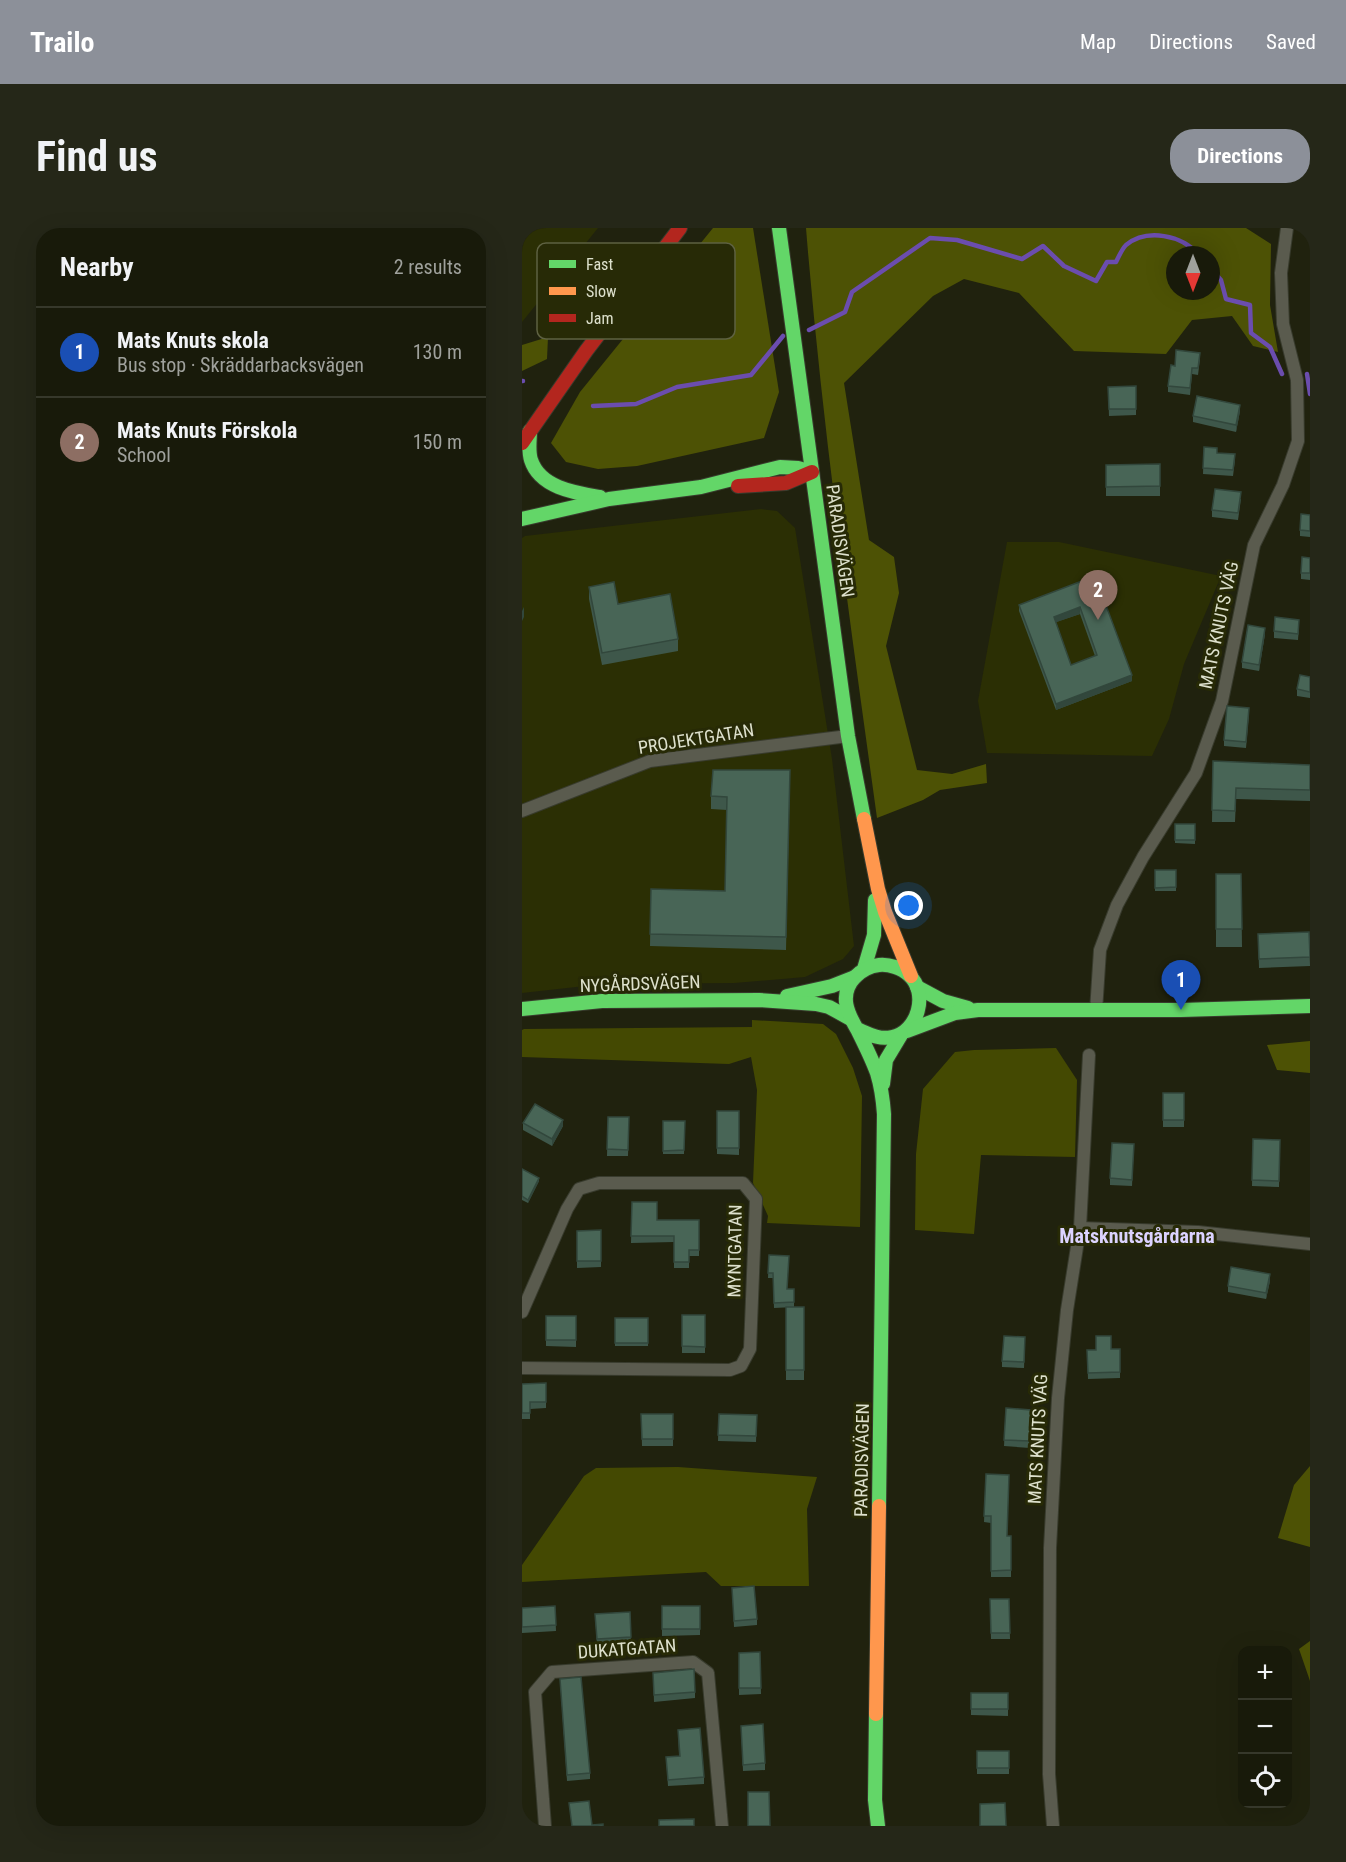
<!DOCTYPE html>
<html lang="en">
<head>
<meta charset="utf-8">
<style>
	:root { --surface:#181a0a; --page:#252718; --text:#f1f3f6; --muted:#9fa19c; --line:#36382b; --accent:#8c9099 }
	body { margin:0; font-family:"Roboto Condensed",sans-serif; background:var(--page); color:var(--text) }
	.controls { position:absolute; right:18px; bottom:18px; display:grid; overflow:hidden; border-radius:12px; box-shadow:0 6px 24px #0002 }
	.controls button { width:54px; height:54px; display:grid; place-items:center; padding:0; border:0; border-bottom:2px solid var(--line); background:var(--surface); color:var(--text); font:30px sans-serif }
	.compass { position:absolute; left:644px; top:18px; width:54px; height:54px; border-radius:50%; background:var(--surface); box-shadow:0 6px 24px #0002; rotate:180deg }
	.you { position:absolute; left:387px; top:678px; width:21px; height:21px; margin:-15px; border:4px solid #fff; border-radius:50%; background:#1a73e8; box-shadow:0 0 0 9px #1a73e833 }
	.badge { display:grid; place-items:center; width:39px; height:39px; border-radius:50%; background:var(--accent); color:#fff; font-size:20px; font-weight:700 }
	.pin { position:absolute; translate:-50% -50px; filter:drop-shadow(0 2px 3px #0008) }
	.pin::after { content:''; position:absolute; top:32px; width:21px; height:18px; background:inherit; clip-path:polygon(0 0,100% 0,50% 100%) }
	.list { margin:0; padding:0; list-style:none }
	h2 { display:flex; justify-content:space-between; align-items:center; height:78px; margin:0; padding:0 24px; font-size:26px }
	h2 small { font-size:20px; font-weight:400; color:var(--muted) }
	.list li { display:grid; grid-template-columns:39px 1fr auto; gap:18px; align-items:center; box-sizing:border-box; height:90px; padding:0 24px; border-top:2px solid var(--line) }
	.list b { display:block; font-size:22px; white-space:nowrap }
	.list p { margin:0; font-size:20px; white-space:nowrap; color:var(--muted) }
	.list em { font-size:20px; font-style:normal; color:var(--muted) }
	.icon { flex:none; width:33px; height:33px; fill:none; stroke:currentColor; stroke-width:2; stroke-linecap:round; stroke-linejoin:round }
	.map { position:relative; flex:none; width:788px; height:1598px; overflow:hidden; border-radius:24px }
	header { display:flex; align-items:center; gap:36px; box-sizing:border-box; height:84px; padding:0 30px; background:var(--accent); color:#fff }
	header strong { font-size:28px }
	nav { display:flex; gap:33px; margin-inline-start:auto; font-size:21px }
	.intro { display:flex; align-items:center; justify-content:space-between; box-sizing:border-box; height:144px; padding:0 36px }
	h1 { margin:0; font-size:42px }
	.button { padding:15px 27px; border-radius:24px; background:var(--accent); color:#fff; font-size:21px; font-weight:700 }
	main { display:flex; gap:36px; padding:0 36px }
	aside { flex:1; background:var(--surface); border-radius:24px; box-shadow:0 6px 24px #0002 }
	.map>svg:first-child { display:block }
	.built { fill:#2b2f04 }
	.green { fill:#444902 }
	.forest { fill:#4d5205; fill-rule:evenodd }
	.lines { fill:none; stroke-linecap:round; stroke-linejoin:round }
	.stream { stroke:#6b4dae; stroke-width:4.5 }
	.street-casing { stroke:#383b2d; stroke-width:14 }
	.fast-casing { stroke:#383b2d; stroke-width:16 }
	.slow-casing { stroke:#383b2d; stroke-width:16 }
	.jam-casing { stroke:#383b2d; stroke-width:16 }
	.street { stroke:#5a5b4e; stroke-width:12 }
	.fast { stroke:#63d668; stroke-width:14 }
	.slow { stroke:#ff974d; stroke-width:14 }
	.jam { stroke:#b3261e; stroke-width:14 }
	.wall { fill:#3e574a; fill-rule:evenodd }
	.shaded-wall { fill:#32473c }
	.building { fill:#486556; stroke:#32473c; stroke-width:1.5; fill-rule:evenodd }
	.labels { text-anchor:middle; stroke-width:6; stroke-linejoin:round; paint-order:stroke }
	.street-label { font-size:18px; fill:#dee1cd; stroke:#272a06 }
	.neighbourhood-label { font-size:20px; font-weight:bold; fill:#dcd3ff; stroke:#272a06 }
	.key { fill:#272a06; stroke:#5e6142; stroke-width:1.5 }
	.key-label { font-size:16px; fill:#dee1cd }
</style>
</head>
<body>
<header>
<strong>Trailo</strong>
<nav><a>Map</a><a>Directions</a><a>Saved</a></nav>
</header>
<div class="intro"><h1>Find us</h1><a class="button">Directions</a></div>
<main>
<aside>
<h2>Nearby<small>2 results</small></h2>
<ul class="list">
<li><span class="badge" style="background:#1a4fb4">1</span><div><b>Mats Knuts skola</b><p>Bus stop · Skräddarbacksvägen</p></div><em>130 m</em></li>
<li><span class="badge" style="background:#8d6e63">2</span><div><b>Mats Knuts Förskola</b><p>School</p></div><em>150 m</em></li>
</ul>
</aside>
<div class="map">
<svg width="788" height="1598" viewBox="0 0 788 1598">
	<rect width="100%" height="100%" fill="#20220e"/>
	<g class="built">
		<path d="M0,0H76L0,94Z"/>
		<path d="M239,281L255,283L273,300L310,531L332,718L321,731L283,749L212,755L81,756L0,765V310L3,308Z"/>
		<path d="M485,314H537L699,348L662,436L647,491L630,528L465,525L456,473Z"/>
	</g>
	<g class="green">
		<path d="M230,792L301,796L314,806L331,840L340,868L338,999L245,995L246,988L231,955L235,862L229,829L207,836L0,829V802L2,801L230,799Z"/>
		<path d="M534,820L555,852L553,929L459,927L452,1006L393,1002L394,926L401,861L433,824L452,822Z"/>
		<path d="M156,1239L295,1249L285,1281L287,1358H199L184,1344L0,1354V1337L62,1248L74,1240Z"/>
	</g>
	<g class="forest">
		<path d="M191,0H231L257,164L242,210L115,238L76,241L44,234L29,215L58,164Z"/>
		<path d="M284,0H724L749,16L748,77L756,124L731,118L710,88L670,92L644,126L552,123L497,65L442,51L411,68L322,155L347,312L372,329L377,365L364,418L395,542L430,546L464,536L465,555L418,562L401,572L355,590C328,394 300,198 284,0ZM653,27H689V63H653Z"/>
		<path d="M26,109L25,131L0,143V117Z"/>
		<path d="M788,813V845L755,842L745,817Z"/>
		<path d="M788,1238V1319L756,1310L772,1257Z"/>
		<path d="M788,1413V1453L777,1421Z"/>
	</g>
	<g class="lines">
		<g class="stream">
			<path d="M689,41L699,52L704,71L728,77L729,105L748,119L760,146"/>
			<path d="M287,102L323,84L330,64L408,10L435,12L500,31L521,18L542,38L574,53L585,34H594C597,28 600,21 604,17C625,0 660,7 677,27"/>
			<path d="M785,146L788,166"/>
			<path d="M0,153H1"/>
			<path d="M71,178L114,176L155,159L229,147L261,108"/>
		</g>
		<defs>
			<g id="street">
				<path d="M0,583L128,533L326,508"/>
				<path d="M574,783L578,722L595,677L621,629L674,545L700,473L732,317L761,257L776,213L775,152L761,96L759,45L765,0"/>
				<path d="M558,1000L676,1004L788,1016"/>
				<path d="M0,1084L45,981L57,961L77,955H221L234,971L228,1121L219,1138L208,1142L0,1140"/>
				<path d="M23,1598L13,1464L30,1444L171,1434L186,1445L200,1598"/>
				<path d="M531,1598L527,1546L528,1320L536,1170L545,1082L558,1000L567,827"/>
			</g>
			<g id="fast">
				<path d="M257,0L326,508L342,591"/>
				<path d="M8,203C8,212 6,223 9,232C18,260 54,265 78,269"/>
				<path d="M0,291L87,271L179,259L258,239L276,240L290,244"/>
				<path d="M342,741L352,707L353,672"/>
				<path d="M395,759L421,773L446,780"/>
				<path d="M265,768L310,758L333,749"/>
				<path d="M0,781L80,773L237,772L294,776L307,779L327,790"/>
				<path d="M335,801C347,806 357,812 370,809C396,804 407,765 387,747C380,740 367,736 357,737C348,738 340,742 333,749C316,767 326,786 336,803C343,817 350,831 355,845C359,858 361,872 362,886L357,1278"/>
				<path d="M385,803L433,785L456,782H659L788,778"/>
				<path d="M361,856L364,832L379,807"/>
				<path d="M354,1486L353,1572L356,1598"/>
			</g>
			<g id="slow">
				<path d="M342,591L356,661L363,684L389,748"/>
				<path d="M354,1486L357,1278"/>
			</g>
			<g id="jam">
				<path d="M0,215L64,123L158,0"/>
				<path d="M216,258L264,255L290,244"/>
			</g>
		</defs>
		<use href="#street" class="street-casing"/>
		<use href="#fast" class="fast-casing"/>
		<use href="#slow" class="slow-casing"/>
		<use href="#jam" class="jam-casing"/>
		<use href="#street" class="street"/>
		<use href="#fast" class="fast"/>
		<use href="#slow" class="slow"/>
		<use href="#jam" class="jam"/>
	</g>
	<g class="wall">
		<path d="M678,131L676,147L670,146L668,167L646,164V158L653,138Z"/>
		<path d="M614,158V187L587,188L586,159Z"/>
		<path d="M718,183L714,204L671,194V188Z"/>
		<path d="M682,219L713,232L711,248L681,246Z"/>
		<path d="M638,236V268H584V237Z"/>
		<path d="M719,271L716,292L690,289V282Z"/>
		<path d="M788,287V309L778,308V302Z"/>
		<path d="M788,330V352L779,351V345Z"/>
		<path d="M573,348L610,453L534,482L497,383V377ZM558,386L573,428L549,437L534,394Z"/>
		<path d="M67,359L156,411V423L80,437L67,371Z"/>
		<path d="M777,398L776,412L752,410V403Z"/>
		<path d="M743,406L737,443L720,440V434Z"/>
		<path d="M788,449V470L775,468V461Z"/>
		<path d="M727,486L724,520L702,518V512Z"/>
		<path d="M691,533L788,537V573L714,571L713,594H690Z"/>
		<path d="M268,542L264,722L128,718L129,661L203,663L205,582L189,581V568Z"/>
		<path d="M653,596H673V616L653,615Z"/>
		<rect x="633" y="642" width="21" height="21"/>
		<path d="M694,646H719L720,719H694Z"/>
		<path d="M787,704L788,738L737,740L736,706Z"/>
		<rect x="641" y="865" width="21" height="34"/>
		<path d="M195,883H217V927L195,926Z"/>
		<path d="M86,889H107L106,928H85Z"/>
		<path d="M141,893H163L162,926H141Z"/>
		<path d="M1,895L41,898L30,918L1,902Z"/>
		<path d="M731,911L758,912L757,959L730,958Z"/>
		<path d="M612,916L610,958L588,957V950Z"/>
		<path d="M0,941L17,953L6,975L0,972Z"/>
		<path d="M110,974L135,992H177V1028H167V1040H152V1014L109,1015Z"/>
		<path d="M79,1002V1039L55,1040V1003Z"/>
		<path d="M247,1027L265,1061H272V1079L252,1080L251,1050H246Z"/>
		<path d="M748,1053L744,1071L706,1064V1058Z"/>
		<rect x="264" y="1079" width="18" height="73"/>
		<rect x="160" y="1087" width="23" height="38"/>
		<path d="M24,1088H54V1119L24,1118Z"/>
		<rect x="93" y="1090" width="33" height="28"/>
		<path d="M503,1109L502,1140L480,1139V1133Z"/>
		<path d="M598,1121V1150L566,1151L565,1122Z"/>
		<path d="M24,1155V1180L8,1181V1191H0V1156Z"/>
		<path d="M484,1180L509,1182L508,1220L482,1218Z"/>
		<path d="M119,1186H151V1218H120Z"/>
		<path d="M197,1186L235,1187L234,1214L196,1213Z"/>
		<path d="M464,1246L485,1308H489V1349H469V1295L462,1294Z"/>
		<path d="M210,1360L235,1391V1397L212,1399Z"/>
		<path d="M468,1371H487L488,1411H469Z"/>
		<path d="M33,1378L34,1403L0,1405V1380Z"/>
		<path d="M140,1378H178V1407L140,1408Z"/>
		<path d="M108,1384L109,1415L75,1417L73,1386Z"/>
		<path d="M238,1424L239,1466L217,1467V1425Z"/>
		<path d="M131,1445L173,1464V1470L132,1474Z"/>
		<path d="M38,1451L68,1545V1551L45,1553Z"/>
		<path d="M449,1465H486V1488L449,1487Z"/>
		<path d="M219,1498L243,1535V1542L221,1543Z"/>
		<path d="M156,1502L182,1549V1556L146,1558L144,1529L157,1528Z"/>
		<rect x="455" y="1523" width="32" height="23"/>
	</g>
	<g class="shaded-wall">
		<path d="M718,177V183L714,204V197Z"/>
		<path d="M2,379V389L0,393V383Z"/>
		<path d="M558,379V386L532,395V389Z"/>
		<path d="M743,400V406L737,443V437Z"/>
		<path d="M610,447V453L534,482V476Z"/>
		<path d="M41,892V898L30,918V911Z"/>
		<path d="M17,950V953L6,975V972Z"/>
		<path d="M748,1046V1053L744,1071V1065Z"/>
	</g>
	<g class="building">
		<path d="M654,122L678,125L676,140H670L668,160L646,158L649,137L653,138Z"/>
		<path d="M614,158V181H587L586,159Z"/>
		<path d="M675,168L718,177L714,197L671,188Z"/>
		<path d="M682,219L695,220V225L713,226L711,242L681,240Z"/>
		<path d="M638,236V258L584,259V237Z"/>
		<path d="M693,261L719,264L716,285L690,282Z"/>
		<path d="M779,286L788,287V303L778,302Z"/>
		<path d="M780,329L788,330V345H779Z"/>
		<path d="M573,348L610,447L534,476L497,377ZM558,379L575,427L549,437L532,389Z"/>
		<path d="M92,354L96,376L148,366L156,411L80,425L67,359Z"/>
		<path d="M753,389L777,392L776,406L752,403Z"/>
		<path d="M726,397L743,400L737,437L720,434Z"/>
		<path d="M778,447L788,449V464L775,461Z"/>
		<path d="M705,478L727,480L724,514L702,512Z"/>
		<path d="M691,533L788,537V562L714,560L713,583L690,582Z"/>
		<path d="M191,542H268L264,709L128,706L129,661L203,663L205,569L189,568Z"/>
		<rect x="653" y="596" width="20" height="16"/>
		<path d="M633,642H654V659L633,660Z"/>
		<path d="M694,646H719L720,701H694Z"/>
		<path d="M787,704L788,729L737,731L736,706Z"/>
		<rect x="641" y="865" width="21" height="27"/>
		<path d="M13,876L41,892L30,911L1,895Z"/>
		<rect x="195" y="883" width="22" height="37"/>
		<path d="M86,889H107L106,922L85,921Z"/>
		<path d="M141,893H163L162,922L141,923Z"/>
		<path d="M731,911L758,912L757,953L730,952Z"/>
		<path d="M590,915L612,916L610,952L588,950Z"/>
		<path d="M0,941L17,950L6,972L0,968Z"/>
		<path d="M110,974H135V992H177V1022H167V1034H152V1008H109Z"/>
		<path d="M79,1002V1033H55V1003Z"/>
		<path d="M247,1027L267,1028L265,1061H272V1074L252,1075L251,1045H246Z"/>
		<path d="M709,1039L748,1046L744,1065L706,1058Z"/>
		<rect x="264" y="1079" width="18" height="63"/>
		<path d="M160,1087H183V1119L160,1118Z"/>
		<rect x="24" y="1088" width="30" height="24"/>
		<rect x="93" y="1090" width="33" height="25"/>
		<path d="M482,1108L503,1109L502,1134L480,1133Z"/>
		<path d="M574,1108H589V1121H598V1144L566,1145L565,1122H574Z"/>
		<path d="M24,1155V1174H8V1185H0V1156Z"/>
		<path d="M484,1180L509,1182L508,1213L482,1212Z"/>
		<path d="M119,1186H151V1211H120Z"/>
		<path d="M197,1186L235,1187L234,1208L196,1207Z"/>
		<path d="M464,1246L487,1247L485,1308H489V1342L469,1343V1288H462Z"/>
		<path d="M232,1358L235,1391L212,1393L210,1360Z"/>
		<path d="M468,1371H487L488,1405H469Z"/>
		<path d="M33,1378L34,1397L0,1399V1380Z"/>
		<rect x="140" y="1378" width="38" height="23"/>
		<path d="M108,1384L109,1409L75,1411L73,1386Z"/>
		<path d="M238,1424L239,1460H217V1425Z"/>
		<path d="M172,1441L173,1464L132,1467L131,1445Z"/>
		<path d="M59,1449L68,1545L45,1547L38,1451Z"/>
		<rect x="449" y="1465" width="37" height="16"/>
		<path d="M241,1496L243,1535L221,1537L219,1498Z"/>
		<path d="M178,1500L182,1549L146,1552L144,1529L158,1528L156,1502Z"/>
		<rect x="455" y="1523" width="32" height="17"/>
		<path d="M226,1564H247L248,1598H226Z"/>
		<path d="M67,1573L70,1597L81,1596V1598H50L47,1575Z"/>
		<path d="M483,1575L484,1598H458V1576Z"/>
		<path d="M172,1591V1598H137V1592Z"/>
	</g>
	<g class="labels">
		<g class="street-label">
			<text transform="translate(318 313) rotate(82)" y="6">PARADISVÄGEN</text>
			<text transform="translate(697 397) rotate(-78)" y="6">MATS KNUTS VÄG</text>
			<text transform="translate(174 511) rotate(-9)" y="6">PROJEKTGATAN</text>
			<text transform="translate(118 756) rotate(-2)" y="6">NYGÅRDSVÄGEN</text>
			<text transform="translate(213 1023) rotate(-89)" y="6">MYNTGATAN</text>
			<text transform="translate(516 1211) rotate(-87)" y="6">MATS KNUTS VÄG</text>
			<text transform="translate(340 1232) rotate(-89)" y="6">PARADISVÄGEN</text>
			<text transform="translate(105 1421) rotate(-4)" y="6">DUKATGATAN</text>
		</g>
		<g class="neighbourhood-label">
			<text x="615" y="1015">Matsknutsgårdarna</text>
		</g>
	</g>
	<rect x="15" y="15" width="198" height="96" rx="9" class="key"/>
	<rect x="27" y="32" width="27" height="8" fill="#63d668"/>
	<rect x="27" y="59" width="27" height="8" fill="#ff974d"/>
	<rect x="27" y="86" width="27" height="8" fill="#b3261e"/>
	<g class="key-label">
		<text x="64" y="42">Fast</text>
		<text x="64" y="69">Slow</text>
		<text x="64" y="96">Jam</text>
	</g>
</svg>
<div class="controls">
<button>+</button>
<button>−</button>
<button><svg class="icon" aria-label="locate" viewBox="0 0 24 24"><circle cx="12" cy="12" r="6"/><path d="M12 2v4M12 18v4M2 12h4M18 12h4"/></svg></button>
</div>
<svg class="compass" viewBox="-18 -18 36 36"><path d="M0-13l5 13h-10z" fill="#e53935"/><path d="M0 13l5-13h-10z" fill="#9fa19c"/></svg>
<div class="you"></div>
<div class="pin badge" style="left:659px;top:782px;background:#1a4fb4">1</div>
<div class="pin badge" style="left:576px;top:392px;background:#8d6e63">2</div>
</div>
</main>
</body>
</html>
